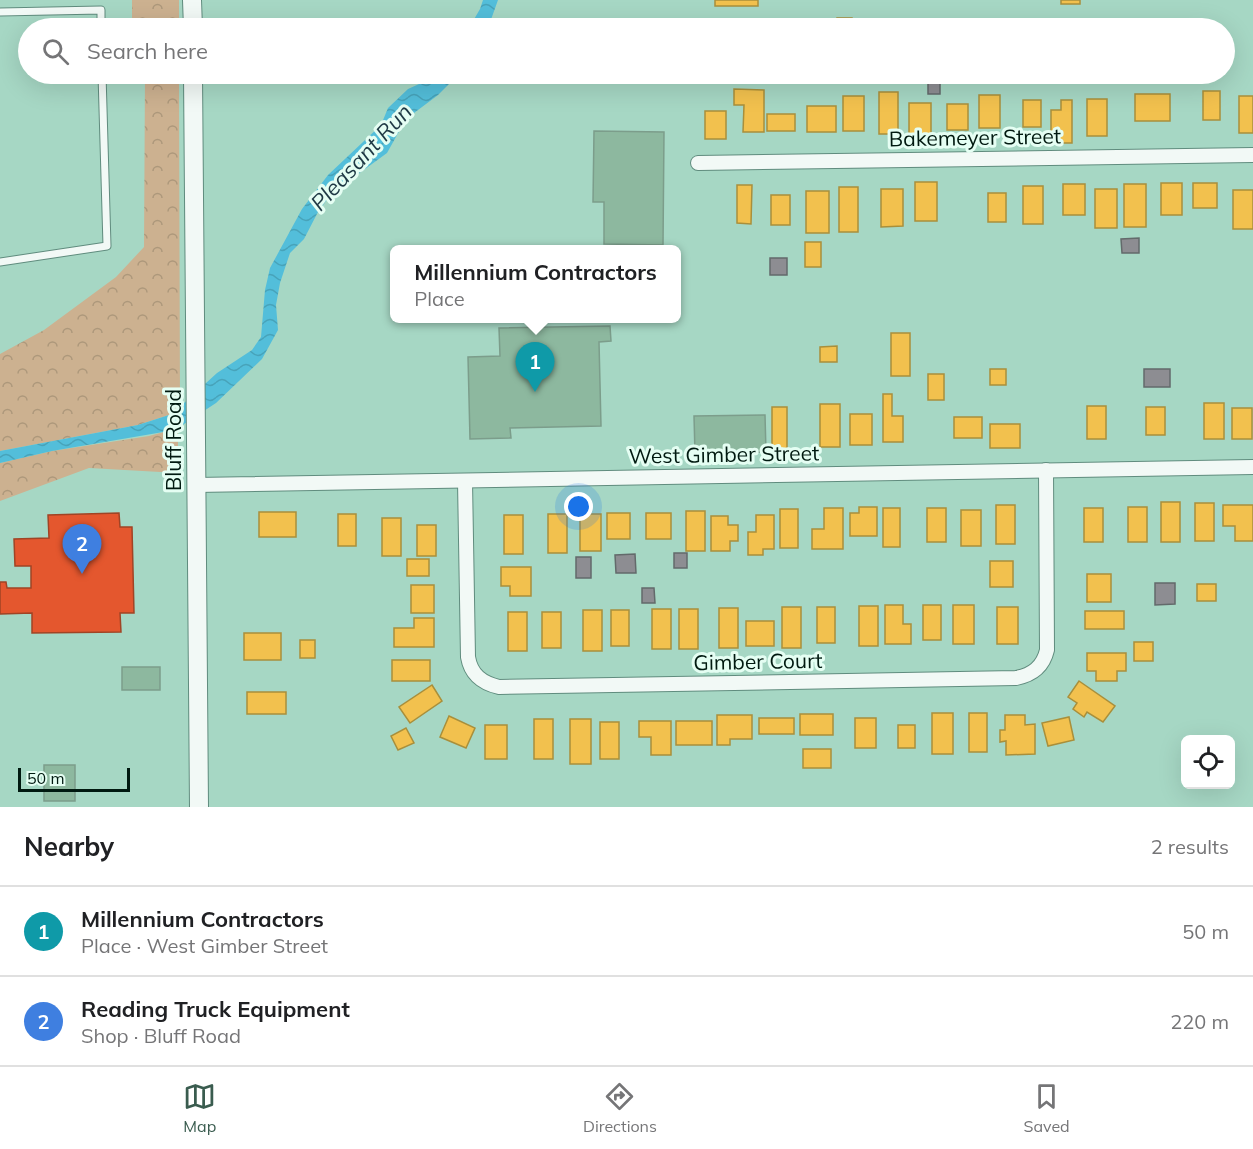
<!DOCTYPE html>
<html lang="en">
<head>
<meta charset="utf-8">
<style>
	:root { --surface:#fff; --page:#f6f6f6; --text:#202124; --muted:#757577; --line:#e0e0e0; --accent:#3a5c4f }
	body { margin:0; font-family:Mulish,sans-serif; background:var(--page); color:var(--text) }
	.controls { position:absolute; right:18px; bottom:18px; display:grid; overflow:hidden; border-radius:9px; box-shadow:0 6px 24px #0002 }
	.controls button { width:54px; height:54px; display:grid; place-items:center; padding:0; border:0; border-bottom:2px solid var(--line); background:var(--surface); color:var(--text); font:30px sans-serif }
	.scale { position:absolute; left:18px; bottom:15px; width:112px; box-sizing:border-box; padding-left:6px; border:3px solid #001910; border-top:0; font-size:16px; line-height:21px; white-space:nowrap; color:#001910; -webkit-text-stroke:4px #e5fef3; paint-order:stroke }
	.you { position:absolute; left:579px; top:507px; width:21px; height:21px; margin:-15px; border:4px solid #fff; border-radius:50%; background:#1a73e8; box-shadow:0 0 0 9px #1a73e833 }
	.badge { display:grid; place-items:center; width:39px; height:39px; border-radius:50%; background:var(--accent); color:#fff; font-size:20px; font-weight:700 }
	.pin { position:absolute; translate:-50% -50px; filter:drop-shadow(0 2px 3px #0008) }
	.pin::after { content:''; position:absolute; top:32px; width:21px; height:18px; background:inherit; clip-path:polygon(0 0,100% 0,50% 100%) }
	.popup { position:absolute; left:390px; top:245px; width:291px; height:78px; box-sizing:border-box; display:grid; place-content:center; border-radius:9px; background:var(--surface); filter:drop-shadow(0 2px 4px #0005); font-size:20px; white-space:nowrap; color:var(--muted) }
	.popup b { font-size:22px; color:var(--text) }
	.popup::after { content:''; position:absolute; left:50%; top:100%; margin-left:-12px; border:12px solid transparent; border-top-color:var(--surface) }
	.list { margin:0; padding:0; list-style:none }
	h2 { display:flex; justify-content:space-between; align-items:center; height:78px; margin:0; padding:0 24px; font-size:26px }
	h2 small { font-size:20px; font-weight:400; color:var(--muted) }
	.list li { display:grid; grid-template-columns:39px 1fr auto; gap:18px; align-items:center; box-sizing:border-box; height:90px; padding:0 24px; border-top:2px solid var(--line) }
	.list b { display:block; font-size:22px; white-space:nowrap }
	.list p { margin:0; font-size:20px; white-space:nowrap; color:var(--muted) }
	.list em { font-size:20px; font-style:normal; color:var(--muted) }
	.icon { flex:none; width:33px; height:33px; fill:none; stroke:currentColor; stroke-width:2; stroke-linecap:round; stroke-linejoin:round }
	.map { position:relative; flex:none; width:1253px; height:807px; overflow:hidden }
	.search { position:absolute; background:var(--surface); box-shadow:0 6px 24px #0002; left:18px; right:18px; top:18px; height:66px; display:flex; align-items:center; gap:15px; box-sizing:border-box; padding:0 21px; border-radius:33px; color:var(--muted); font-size:22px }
	.sheet { height:258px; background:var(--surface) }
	nav { display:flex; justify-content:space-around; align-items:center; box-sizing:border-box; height:84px; border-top:2px solid var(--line); background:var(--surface); font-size:16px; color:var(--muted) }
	nav a { display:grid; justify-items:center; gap:3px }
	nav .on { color:var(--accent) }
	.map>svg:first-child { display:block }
	.forest { fill:url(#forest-crowns) }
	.water { fill:url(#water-waves) }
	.homes { fill:#f2c14e; stroke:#a98f3b; stroke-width:1.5 }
	.shops { fill:#e4572e; stroke:#a04425; stroke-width:1.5 }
	.industry { fill:#8d8d92; stroke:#636a6b; stroke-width:1.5 }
	.building { fill:#8db89f; stroke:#7c9d8b; stroke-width:1.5 }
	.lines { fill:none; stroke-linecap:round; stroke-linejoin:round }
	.lane-casing { stroke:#608c7e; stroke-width:9 }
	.street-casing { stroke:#608c7e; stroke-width:16 }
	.secondary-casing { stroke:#608c7e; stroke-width:20 }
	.lane { stroke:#f2f9f6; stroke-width:7 }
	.street { stroke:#f2f9f6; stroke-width:14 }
	.secondary { stroke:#f2f9f6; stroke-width:18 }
	.labels { text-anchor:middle; stroke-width:6; stroke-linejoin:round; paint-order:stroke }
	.street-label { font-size:21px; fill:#001910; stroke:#e5fef3 }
	.water-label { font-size:22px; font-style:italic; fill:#1e3844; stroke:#e5fef3 }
</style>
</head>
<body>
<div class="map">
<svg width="1253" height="807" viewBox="0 0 1253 807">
	<defs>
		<pattern id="forest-crowns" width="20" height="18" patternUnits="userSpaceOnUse" patternTransform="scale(1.5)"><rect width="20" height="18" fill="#ccb190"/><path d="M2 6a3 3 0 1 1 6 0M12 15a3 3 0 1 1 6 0" fill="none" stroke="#ad987b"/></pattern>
		<pattern id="water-waves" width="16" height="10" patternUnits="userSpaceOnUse" patternTransform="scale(1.5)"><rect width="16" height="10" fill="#53beda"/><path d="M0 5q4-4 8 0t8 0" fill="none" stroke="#47a3ba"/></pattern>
	</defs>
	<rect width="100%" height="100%" fill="#a6d7c4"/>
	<g class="forest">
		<rect x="132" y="0" width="47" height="28"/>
		<path d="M145,74H179L180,407L172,414L138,425L0,451V354L44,330L116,277L144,247Z"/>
		<path d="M178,428V473L89,468L0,501V463L52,451L149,436Z"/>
	</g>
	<g class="water">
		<path d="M483,0H498L488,28H469L480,9Z"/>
		<path d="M436,74H459L438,95L406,119L387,153L331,194L318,212L304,239L290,253L280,283L276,305L278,330L262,359L216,403L175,430L52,451L0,463V451L138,425L172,414L217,373L252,350L261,337L265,290L270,268L302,209L328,175L381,125L388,108L408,89L430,79Z"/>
	</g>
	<g class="homes">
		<rect x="715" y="0" width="43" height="6"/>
		<rect x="1061" y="0" width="19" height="4"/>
		<rect x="837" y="18" width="15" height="10"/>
		<rect x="1015" y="20" width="21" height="8"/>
		<rect x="1134" y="23" width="36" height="5"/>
		<rect x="1051" y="74" width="15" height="5"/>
		<path d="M734,89L764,90V132H743L744,105H734Z"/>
		<rect x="1203" y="91" width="17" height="29"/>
		<rect x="879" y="92" width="19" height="42"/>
		<rect x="1135" y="94" width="35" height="27"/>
		<rect x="979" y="95" width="21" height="33"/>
		<rect x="843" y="96" width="21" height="35"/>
		<rect x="1239" y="96" width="14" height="37"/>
		<rect x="1087" y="99" width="20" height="37"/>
		<rect x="1023" y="100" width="18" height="27"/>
		<path d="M1061,100H1072V143H1051V110H1061Z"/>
		<rect x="909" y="103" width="22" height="32"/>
		<rect x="947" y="104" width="21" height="26"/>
		<rect x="807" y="106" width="29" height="26"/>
		<rect x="705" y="111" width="21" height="28"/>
		<rect x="767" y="114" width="28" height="17"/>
		<rect x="915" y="182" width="22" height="39"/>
		<rect x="1161" y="183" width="21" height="32"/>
		<rect x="1193" y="183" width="24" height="25"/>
		<rect x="1063" y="184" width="22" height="31"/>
		<rect x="1124" y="184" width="22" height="43"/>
		<path d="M737,185H752L751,224L737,223Z"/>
		<rect x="1023" y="186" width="20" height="38"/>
		<rect x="839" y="187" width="19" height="45"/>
		<path d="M881,189H903V226L881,227Z"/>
		<rect x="1095" y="189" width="22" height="39"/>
		<rect x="1233" y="190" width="20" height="39"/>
		<rect x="806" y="191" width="23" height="42"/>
		<rect x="988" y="193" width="18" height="29"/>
		<rect x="771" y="195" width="19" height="30"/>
		<rect x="805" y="242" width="16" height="25"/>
		<rect x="891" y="333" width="19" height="43"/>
		<path d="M837,346V362H820V347Z"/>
		<rect x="990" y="369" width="16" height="16"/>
		<rect x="928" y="374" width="16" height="26"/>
		<path d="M883,394H892V416H903V442H883Z"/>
		<rect x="1204" y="403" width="20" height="36"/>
		<rect x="820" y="404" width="20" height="43"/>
		<rect x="1087" y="406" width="19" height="33"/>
		<rect x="772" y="407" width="15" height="44"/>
		<rect x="1146" y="407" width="19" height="28"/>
		<rect x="1232" y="408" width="20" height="31"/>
		<rect x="850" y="414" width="22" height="31"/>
		<rect x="954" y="417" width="28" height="21"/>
		<rect x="990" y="424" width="30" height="24"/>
		<rect x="1161" y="502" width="19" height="40"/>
		<rect x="1195" y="503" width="19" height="38"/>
		<rect x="996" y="505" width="19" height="39"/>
		<path d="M1223,505H1253V541H1235V526H1223Z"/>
		<path d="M859,507H877V536H850V513H859Z"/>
		<rect x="1128" y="507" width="19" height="35"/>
		<path d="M824,508H843V549H812V529H824Z"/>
		<rect x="883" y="508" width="17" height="39"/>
		<rect x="927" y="508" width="19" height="34"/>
		<rect x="1084" y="508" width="19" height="34"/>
		<rect x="780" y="509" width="18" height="39"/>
		<rect x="961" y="510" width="20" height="36"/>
		<rect x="686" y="511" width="19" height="40"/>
		<rect x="259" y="512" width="37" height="25"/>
		<rect x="607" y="513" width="23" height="26"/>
		<rect x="646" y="513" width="25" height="26"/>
		<rect x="338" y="514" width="18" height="32"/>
		<rect x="548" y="514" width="19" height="39"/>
		<rect x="580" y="514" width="21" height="37"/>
		<rect x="504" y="515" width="19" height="39"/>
		<path d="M756,515H774V549H763V555H748V532H756Z"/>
		<path d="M711,516H728V525H738V541H730V551H711Z"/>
		<rect x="382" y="518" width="19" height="38"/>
		<rect x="417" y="525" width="19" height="31"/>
		<rect x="407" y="559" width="22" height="17"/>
		<rect x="990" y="561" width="23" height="26"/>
		<path d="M501,567H531V596H510V586H501Z"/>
		<rect x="1087" y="574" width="24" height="28"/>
		<rect x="1197" y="584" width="19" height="17"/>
		<rect x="411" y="585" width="23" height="28"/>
		<path d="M885,605H903V624H911V644H885Z"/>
		<rect x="923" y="605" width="18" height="35"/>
		<rect x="953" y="605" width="21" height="39"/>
		<rect x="859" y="606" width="19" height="40"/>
		<rect x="782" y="607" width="19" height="41"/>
		<rect x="817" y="607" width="18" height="36"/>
		<rect x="997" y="607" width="21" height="37"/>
		<rect x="719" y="608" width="19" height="40"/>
		<rect x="652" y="609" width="19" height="40"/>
		<rect x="679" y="609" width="19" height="40"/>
		<rect x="583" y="610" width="19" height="41"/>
		<rect x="611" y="610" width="18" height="36"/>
		<rect x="1085" y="611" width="39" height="18"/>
		<rect x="508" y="612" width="19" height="39"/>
		<rect x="542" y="612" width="19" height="36"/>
		<path d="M414,618H434V647H394V628H414Z"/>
		<rect x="746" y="621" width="28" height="25"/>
		<rect x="244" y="633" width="37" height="27"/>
		<rect x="300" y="640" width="15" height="18"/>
		<rect x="1134" y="642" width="19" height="19"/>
		<path d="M1087,653H1126V671H1117V681H1096V671H1087Z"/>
		<rect x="392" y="660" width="38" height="21"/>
		<path d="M1079,681L1115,706L1103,722L1087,712L1084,717L1073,709L1077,703L1068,697Z"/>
		<path d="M432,685L442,701L410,723L399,707Z"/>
		<rect x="247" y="692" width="39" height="22"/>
		<rect x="932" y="713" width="21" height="41"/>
		<rect x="969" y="713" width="18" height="39"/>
		<rect x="800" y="714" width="33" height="21"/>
		<path d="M717,715H752V739H730V745H717Z"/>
		<path d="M1005,715H1025V725L1035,724V754L1006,755V741L1000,742V730H1005Z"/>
		<path d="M449,716L475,728L466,748L440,737Z"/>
		<path d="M1069,717L1074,740L1048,746L1042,723Z"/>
		<rect x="759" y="718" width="35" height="16"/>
		<rect x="855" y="718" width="21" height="30"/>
		<rect x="534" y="719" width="19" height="40"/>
		<rect x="570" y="719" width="21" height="45"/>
		<path d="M639,721H671V755H651V737H639Z"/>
		<rect x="676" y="721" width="36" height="24"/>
		<rect x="600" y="722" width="19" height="37"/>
		<rect x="485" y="725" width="22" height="34"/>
		<rect x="898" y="725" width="17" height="23"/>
		<path d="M406,728L414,743L398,750L391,736Z"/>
		<rect x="803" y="749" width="28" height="19"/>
	</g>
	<path class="shops" d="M119,513L120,527H132L134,613H120L121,632L32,633V613L0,614V582H6L7,588H31V566H15L14,539L49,538L48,515Z"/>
	<g class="industry">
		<rect x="957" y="74" width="17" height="4"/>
		<rect x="928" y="78" width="12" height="16"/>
		<path d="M1139,238V253H1122L1121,239Z"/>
		<rect x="770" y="258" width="17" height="17"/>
		<rect x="1144" y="369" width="26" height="18"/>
		<rect x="674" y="553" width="13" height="15"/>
		<path d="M635,554L636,573H616L615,555Z"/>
		<rect x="576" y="557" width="15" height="21"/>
		<path d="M1155,583H1175V604L1155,605Z"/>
		<path d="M642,588H654L655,603H642Z"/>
	</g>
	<g class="building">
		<path d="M594,131L664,132L663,245L604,244V202H593Z"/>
		<path d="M610,326L611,341L599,342L601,426L510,428L511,438L470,439L468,357L500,356L499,328Z"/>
		<path d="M765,415L766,452L695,453L694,416Z"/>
		<rect x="122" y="667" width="38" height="23"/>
		<rect x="44" y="765" width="31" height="36"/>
	</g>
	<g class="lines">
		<defs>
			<g id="lane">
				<path d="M0,12L101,10V28"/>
				<path d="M0,262L107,246L102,74"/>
			</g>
			<g id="street">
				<path d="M698,163L1253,155"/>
				<path d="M465,481L468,657C471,675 482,683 499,687L1016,678C1032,675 1043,667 1047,650L1046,470"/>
				<path d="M196,485L1253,467"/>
			</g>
			<g id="secondary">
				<path d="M192,0L193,28"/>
				<path d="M193,74L199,807"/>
			</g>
		</defs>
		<use href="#lane" class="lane-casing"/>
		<use href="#street" class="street-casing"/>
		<use href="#secondary" class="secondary-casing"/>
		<use href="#lane" class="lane"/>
		<use href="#street" class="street"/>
		<use href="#secondary" class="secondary"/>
	</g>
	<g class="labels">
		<g class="street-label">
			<text transform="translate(975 138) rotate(-1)" y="7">Bakemeyer Street</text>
			<text transform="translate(174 440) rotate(-90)" y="7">Bluff Road</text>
			<text transform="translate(724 455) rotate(-1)" y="7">West Gimber Street</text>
			<text transform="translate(758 662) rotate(-1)" y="7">Gimber Court</text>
		</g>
		<g class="water-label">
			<text transform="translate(361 157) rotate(-47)" y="8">Pleasant Run</text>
		</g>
	</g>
</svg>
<div class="controls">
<button><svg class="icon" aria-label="locate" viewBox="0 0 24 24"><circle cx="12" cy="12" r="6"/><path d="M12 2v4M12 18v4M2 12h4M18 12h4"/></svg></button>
</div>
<div class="scale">50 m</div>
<div class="you"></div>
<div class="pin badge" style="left:535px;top:392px;background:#0f9aa8">1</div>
<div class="popup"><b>Millennium Contractors</b>Place</div>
<div class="pin badge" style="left:82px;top:574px;background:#3f7fe0">2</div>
<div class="search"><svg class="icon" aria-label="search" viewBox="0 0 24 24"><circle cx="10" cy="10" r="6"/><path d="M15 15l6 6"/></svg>Search here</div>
</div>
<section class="sheet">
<h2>Nearby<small>2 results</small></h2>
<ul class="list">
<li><span class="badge" style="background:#0f9aa8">1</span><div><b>Millennium Contractors</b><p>Place · West Gimber Street</p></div><em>50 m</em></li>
<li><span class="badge" style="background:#3f7fe0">2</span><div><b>Reading Truck Equipment</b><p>Shop · Bluff Road</p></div><em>220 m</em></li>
</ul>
</section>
<nav>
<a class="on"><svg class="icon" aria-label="map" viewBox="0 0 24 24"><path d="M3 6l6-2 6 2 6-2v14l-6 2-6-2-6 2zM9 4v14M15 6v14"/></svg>Map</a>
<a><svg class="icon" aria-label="directions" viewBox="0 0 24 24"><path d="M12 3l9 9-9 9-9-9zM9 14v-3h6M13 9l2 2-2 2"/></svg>Directions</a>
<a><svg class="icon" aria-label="saved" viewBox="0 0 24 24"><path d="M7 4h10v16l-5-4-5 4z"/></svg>Saved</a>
</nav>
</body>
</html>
